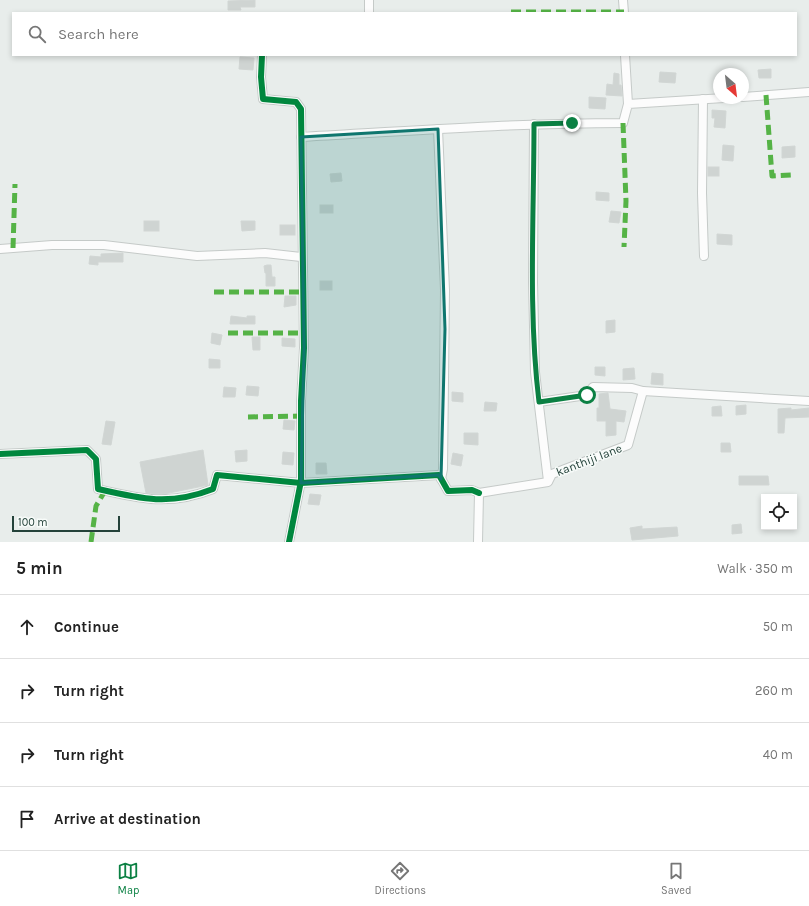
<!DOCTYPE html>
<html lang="en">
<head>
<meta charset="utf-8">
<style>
	:root { --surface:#fff; --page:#f2f2f2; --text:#222; --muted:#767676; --line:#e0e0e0; --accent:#0b8043 }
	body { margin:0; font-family:Karla,sans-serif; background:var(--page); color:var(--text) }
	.controls { position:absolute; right:12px; bottom:12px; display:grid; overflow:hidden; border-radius:0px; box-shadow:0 2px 6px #0003 }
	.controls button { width:36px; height:36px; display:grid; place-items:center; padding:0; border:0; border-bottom:1px solid var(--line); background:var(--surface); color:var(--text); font:20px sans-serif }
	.compass { position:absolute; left:713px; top:68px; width:36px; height:36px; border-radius:50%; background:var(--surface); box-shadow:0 2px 6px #0003; rotate:152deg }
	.scale { position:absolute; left:12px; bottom:10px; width:108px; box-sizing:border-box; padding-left:4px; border:2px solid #24423a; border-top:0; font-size:11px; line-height:14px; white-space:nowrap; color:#24423a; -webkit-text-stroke:3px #f7fbf9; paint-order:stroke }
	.stop { position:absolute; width:12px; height:12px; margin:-9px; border:3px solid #0b8043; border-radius:50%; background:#fff }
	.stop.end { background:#0b8043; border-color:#fff; box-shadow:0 1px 4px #0008 }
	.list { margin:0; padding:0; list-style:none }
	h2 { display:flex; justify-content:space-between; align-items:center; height:52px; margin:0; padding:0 16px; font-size:17px }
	h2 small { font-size:13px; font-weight:400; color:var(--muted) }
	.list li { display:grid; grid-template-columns:26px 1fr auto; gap:12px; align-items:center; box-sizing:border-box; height:64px; padding:0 16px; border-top:1px solid var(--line) }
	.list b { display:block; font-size:15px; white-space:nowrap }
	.list em { font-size:13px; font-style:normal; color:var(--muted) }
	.icon { flex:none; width:22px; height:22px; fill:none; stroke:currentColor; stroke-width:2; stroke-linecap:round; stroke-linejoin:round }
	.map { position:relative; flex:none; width:809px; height:542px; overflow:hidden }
	.search { position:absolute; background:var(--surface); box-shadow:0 2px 6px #0003; left:12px; right:12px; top:12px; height:44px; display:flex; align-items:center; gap:10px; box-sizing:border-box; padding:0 14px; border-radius:0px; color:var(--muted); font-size:15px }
	.sheet { height:308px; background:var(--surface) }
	nav { display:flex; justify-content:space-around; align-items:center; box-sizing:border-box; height:56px; border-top:1px solid var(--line); background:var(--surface); font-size:11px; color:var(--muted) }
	nav a { display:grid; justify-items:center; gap:2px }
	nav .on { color:var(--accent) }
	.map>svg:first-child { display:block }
	.building { fill:#cfd4d2; stroke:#d1d6d4 }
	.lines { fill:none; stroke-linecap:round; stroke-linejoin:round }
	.street-casing { stroke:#c5cac8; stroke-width:10 }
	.street { stroke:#fcfcfc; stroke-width:8 }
	.quiet { stroke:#55b346; stroke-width:5; stroke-dasharray:10 5; stroke-linecap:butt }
	.cycleway-casing { stroke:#f7fbf9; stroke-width:8 }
	.cycleway { stroke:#00873e; stroke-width:6 }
	.route { stroke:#0b8043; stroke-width:5 }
	.marked { fill:#0f766e; fill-opacity:0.2; stroke:#0f766e; stroke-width:3; stroke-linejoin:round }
	.labels { text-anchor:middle; stroke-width:3; stroke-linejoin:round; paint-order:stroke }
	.street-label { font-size:12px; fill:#24423a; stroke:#f7fbf9 }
</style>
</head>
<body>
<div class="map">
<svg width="809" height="542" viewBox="0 0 809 542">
	<rect width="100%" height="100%" fill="#e8edeb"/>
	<g class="building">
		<path d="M255,0V7H240L241,10H228V1Z"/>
		<path d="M240,57L254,58L253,70L239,69Z"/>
		<path d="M771,69V78H759L758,70Z"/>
		<path d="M660,72L676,73L675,83L659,82Z"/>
		<path d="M614,73L619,74V85H621L622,96L606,95L607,84L613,85Z"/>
		<path d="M589,97L606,98L605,109L589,108Z"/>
		<path d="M712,110L726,111L725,128L714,127L715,118H712Z"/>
		<path d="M723,145L734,146L733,161L722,160Z"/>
		<path d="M795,146V157L782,158V147Z"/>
		<rect x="708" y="167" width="11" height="9"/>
		<path d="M341,173L342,181L331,182L330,174Z"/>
		<path d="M596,192L609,193V201L596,200Z"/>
		<rect x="320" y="205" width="13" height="8"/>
		<path d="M611,211L621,212L619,223L609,222Z"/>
		<rect x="144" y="221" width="15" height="10"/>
		<path d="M241,221H255V230L242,231Z"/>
		<rect x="280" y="225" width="15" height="10"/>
		<path d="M717,234L732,235V245L717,244Z"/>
		<path d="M123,253V262H98V265L89,264L90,256L101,257V254Z"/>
		<path d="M267,265H271L272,277H275V286H266V273H265L264,266Z"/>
		<rect x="320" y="281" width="12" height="9"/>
		<path d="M285,296H296V305L284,307Z"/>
		<path d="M231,316L247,318V316H255V324H230Z"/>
		<path d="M615,320V332L606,333V321Z"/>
		<path d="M212,333L222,335L220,345L211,343Z"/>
		<path d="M252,337H260V350H253Z"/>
		<path d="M282,338L295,339V347L282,346Z"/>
		<path d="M209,359L220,360V368H209Z"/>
		<path d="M595,367H605V376L595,375Z"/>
		<path d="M634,368L635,379L623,380V369Z"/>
		<path d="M652,373L663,374V385L651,384Z"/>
		<path d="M247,386L259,387L258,396L246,395Z"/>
		<path d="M224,387L236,388L235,397H223Z"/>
		<path d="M452,392L463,393V402L452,401Z"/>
		<path d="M608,393L610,409L626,411L624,422L616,421V435L606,436V421H597V408H599V394Z"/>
		<path d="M485,402L497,403L496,411H484Z"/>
		<path d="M746,405V414L736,415V406Z"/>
		<path d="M721,406L722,416H712V407Z"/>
		<path d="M791,408V410L809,408V417L785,418L784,433H778V409Z"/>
		<path d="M284,420L295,421L294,430L283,429Z"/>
		<path d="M106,421L115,422L111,445L102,444Z"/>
		<path d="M464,433H478V445L464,444Z"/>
		<path d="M721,443H730L731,452H721Z"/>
		<path d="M203,450L208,485L164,494L146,493L140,462Z"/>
		<path d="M247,450V461L236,462L235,451Z"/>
		<path d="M283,452L294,453L293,465L282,464Z"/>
		<path d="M453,453L463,455L461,466L451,464Z"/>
		<path d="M316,463H326L327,474H316Z"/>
		<path d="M739,476H768L769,485H739Z"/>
		<path d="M310,494L321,495L319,505L308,504Z"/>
		<path d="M741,524L742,533L732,534V525Z"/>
		<path d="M642,526V529L677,527L678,536L632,540L630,528Z"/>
	</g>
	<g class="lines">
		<defs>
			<g id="street">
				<path d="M623,0L624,13"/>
				<path d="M369,13V0"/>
				<path d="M262,55L261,77L263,99L296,102L301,109L304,348L301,401V481L289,542"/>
				<path d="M625,55L628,104"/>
				<path d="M743,97L809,92"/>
				<path d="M703,99L702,193L704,256"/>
				<path d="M534,124L533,282L535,372L548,481"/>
				<path d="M438,129L445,290L443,469L441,479"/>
				<path d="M301,137C408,131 516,123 623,123L628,104L724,98"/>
				<path d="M0,249L52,245H104L197,256L265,253L301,257"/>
				<path d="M539,402L587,395L593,387L632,388L643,391"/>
				<path d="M0,454L87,450L96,459L98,489C141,499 170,506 213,489L217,475L301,483L439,475L448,491L472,490L479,493"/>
				<path d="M478,542L479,493L548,482L552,474L628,445L643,391L809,401"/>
			</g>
		</defs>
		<use href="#street" class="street-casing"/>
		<use href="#street" class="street"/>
		<g class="quiet">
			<path d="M511,12H624"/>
			<path d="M766,95L772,176L792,175"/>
			<path d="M623,123L626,201L624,247"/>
			<path d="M13,248L15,184"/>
			<path d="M214,292H302"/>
			<path d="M228,333H303"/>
			<path d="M248,417L302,416"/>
			<path d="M91,542L96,506L105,491"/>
		</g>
		<defs>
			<g id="cycleway">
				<path d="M262,55L261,77L263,99L296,102L301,109L304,348L301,401V481L289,542"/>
				<path d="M0,454L87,450L96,459L98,489C141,499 170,506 213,489L217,475L301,483L439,475L448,491L472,490L479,493"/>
			</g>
		</defs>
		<use href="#cycleway" class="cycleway-casing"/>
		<use href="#cycleway" class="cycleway"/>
	</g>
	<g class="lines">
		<path class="route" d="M572,123L534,124C534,217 528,311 539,402L587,395"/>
	</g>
	<path class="marked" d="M438,129L445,329L441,479L439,475L301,483L304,348L301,137Z"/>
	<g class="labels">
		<g class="street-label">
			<text transform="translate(589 460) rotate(-21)" y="4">kanthiji lane</text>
		</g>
	</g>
</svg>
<div class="controls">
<button><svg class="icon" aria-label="locate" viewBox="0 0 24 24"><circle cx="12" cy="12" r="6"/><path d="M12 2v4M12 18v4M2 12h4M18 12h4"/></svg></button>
</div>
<svg class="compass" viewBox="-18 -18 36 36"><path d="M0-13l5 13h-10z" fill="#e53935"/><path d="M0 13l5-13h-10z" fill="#767676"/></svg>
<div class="scale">100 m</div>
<div class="stop" style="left:587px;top:395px"></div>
<div class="stop end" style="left:572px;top:123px"></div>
<div class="search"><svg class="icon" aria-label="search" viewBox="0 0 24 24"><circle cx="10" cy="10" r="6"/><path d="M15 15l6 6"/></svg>Search here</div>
</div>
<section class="sheet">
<h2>5 min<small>Walk · 350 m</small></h2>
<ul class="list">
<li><svg class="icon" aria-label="ahead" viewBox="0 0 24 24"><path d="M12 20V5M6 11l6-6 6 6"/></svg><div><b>Continue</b></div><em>50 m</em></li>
<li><svg class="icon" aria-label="right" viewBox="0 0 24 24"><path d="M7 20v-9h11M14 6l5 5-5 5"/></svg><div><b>Turn right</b></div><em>260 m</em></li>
<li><svg class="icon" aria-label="right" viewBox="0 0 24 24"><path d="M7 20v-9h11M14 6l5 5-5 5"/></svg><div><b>Turn right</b></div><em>40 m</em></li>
<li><svg class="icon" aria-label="arrive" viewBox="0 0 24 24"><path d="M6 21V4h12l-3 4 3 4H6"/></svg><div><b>Arrive at destination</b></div></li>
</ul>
</section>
<nav>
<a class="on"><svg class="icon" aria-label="map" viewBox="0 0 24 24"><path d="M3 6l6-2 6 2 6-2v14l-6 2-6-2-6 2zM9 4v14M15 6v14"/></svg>Map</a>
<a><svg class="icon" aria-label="directions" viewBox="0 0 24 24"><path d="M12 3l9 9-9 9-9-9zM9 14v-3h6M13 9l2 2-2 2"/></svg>Directions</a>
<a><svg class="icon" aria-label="saved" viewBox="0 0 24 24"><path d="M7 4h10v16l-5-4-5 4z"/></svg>Saved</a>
</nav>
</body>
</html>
